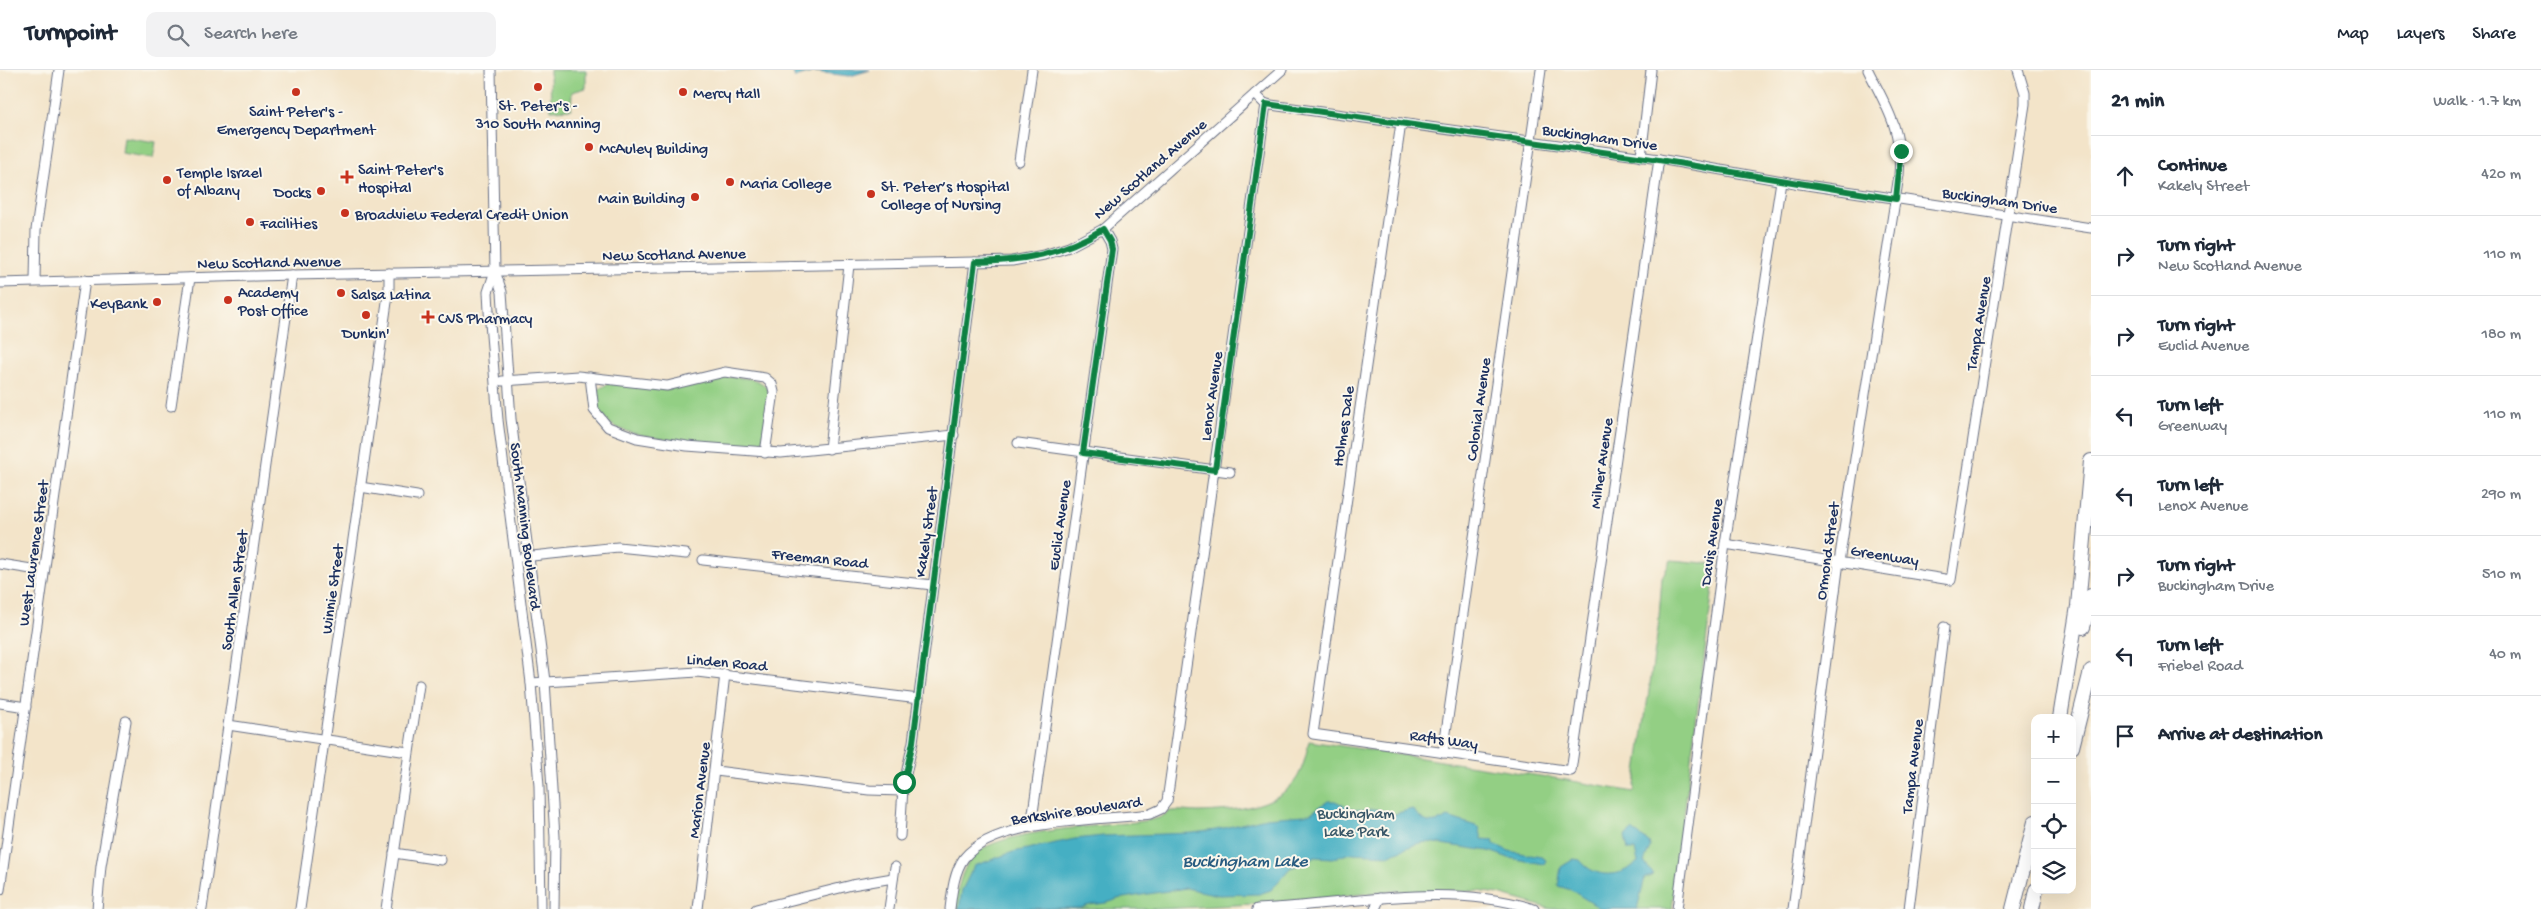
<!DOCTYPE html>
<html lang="en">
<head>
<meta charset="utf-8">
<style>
	:root { --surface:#fff; --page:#f2f2f3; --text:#1f2937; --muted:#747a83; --line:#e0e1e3 }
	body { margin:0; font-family:"Gochi Hand",sans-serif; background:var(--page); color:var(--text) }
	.controls { position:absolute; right:15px; bottom:15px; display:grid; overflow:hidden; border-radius:10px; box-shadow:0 5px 20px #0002 }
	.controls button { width:45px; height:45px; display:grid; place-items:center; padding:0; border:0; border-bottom:1px solid var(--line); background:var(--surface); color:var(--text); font:25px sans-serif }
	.stop { position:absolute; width:15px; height:15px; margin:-11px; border:4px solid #0b8043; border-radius:50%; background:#fff }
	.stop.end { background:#0b8043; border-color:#fff; box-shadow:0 1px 5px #0008 }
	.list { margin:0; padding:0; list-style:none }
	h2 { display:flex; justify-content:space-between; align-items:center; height:65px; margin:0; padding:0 20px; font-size:21px }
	h2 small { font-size:16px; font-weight:400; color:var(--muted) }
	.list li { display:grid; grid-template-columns:32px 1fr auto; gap:15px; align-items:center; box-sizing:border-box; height:80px; padding:0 20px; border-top:1px solid var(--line) }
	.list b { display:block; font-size:19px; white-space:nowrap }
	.list p { margin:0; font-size:16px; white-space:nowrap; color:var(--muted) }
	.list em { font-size:16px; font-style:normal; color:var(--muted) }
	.icon { flex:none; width:28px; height:28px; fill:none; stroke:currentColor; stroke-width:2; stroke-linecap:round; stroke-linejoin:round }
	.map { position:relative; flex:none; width:2091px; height:839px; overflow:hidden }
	header { display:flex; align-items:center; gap:30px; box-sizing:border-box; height:70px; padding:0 25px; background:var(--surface); border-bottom:1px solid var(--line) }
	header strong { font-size:24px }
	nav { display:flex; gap:28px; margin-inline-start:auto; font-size:18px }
	.search { width:350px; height:45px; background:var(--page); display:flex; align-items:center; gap:12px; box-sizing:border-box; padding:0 18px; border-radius:10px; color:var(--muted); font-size:19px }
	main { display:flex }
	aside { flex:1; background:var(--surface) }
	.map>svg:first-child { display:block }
	.green { fill:#93cf84; stroke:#577f71 }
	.water { fill:#44afc3; stroke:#306f90 }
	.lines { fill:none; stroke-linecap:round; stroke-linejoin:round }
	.minor-casing { stroke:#676e83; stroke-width:11 }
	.highway-casing { stroke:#676e83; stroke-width:16 }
	.minor { stroke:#fff; stroke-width:9 }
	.highway { stroke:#fff; stroke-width:14 }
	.route { stroke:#0b8043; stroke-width:6 }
	.poi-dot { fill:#c8321e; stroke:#fbf7ec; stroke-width:2 }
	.labels { text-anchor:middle; stroke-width:4; stroke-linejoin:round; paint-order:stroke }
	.poi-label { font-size:16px; fill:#1b2f5e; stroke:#fbf7ec; text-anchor:start }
	.street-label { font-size:16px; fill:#1b2f5e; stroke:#fbf7ec }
	.park-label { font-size:16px; fill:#395768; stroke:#fbf7ec }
	.water-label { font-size:18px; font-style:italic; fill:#295c81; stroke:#fbf7ec }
</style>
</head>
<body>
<header>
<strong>Turnpoint</strong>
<div class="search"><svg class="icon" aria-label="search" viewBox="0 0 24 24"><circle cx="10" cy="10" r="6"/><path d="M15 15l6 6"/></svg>Search here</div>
<nav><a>Map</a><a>Layers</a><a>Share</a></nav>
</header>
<main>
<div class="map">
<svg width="2091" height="839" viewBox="0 0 2091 839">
	<rect width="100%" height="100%" fill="#fbf7ec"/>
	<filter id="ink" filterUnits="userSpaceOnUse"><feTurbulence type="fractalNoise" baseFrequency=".02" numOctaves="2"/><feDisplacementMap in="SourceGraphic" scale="10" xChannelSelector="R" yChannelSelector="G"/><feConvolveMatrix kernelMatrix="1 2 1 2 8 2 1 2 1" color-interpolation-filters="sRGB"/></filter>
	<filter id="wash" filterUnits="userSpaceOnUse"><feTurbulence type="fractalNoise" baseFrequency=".0096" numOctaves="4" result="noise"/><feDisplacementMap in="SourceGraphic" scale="20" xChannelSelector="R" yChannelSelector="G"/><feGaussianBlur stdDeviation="1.12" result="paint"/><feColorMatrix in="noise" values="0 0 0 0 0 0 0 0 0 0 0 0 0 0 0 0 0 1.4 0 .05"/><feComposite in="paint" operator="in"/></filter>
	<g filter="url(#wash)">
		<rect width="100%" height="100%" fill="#f3e4c9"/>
		<g class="green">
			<path d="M550,0H586V18L572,22L571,39L551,40Z"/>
			<path d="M124,67L156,72L153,88L122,83Z"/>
			<path d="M721,307C736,308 766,305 769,324L763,370L758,376L744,378C714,374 636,370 612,355C601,348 592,332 599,319L609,313L665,320Z"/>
			<path d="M1671,490L1716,494L1672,839H1551L1499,824L1477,821H1394L1273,833L1159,839H954C957,822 961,799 973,786C999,758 1105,757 1143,751C1149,750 1157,749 1161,747C1165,745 1167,742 1171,741C1180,740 1189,742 1198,742C1232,741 1286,738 1301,700C1305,691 1307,680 1309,671L1567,710L1634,722L1658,559L1662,508Z"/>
		</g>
		<g class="water">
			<path d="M792,0H870L850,6L814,2L795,8Z"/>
			<path d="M1328,731H1335L1354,740L1375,739L1395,744L1412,739C1425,754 1431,756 1448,747L1479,757L1482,769L1493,770L1494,774L1509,781L1541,787L1546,790L1544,794L1509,788L1489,781L1427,772L1416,774L1390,785L1352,783L1333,788L1315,787L1307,792L1290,798L1271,820L1259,824L1219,825L1186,818L1117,829C1105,836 1093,832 1081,838L959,839L962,820L974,796L1013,782L1075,769L1103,766L1193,763L1216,760L1266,748L1304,745L1311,743Z"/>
			<path d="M1632,760L1649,772L1650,777L1644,792L1653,804L1650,807H1645L1637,839H1601L1571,820L1558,816L1561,797L1574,789L1580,790C1595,810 1621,807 1638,792L1635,780H1628L1625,766Z"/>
		</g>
	</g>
	<g filter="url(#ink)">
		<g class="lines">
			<defs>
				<g id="minor">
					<path d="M491,0L495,201L502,222L511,349L545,611L555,767L554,839"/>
					<path d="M1255,24L1264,33L1271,35L1659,89L1800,114L2091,158"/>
					<path d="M1401,53L1313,664L1571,701L1659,89"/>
					<path d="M1641,87L1651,0"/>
					<path d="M1019,91L1032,0"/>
					<path d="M495,201L488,222L489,241L498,350L531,613L539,716L541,839"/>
					<path d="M35,211L36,160L59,0"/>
					<path d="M0,213L292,205L975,192L1012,191L1044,185L1069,177L1103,159L1282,0"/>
					<path d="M590,307L594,340L608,357L637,368L687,376L781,383L954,365"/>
					<path d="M502,311L578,306L667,316L725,302L765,308L772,314L774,322L765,383"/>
					<path d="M171,336L190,208"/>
					<path d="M1018,373L1230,402"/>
					<path d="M829,379L849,195"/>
					<path d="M360,417L417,426"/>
					<path d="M1725,474L1951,510L2025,34V23L2018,0"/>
					<path d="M523,487L618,477L686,484"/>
					<path d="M703,490L933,515"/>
					<path d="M0,494L44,501"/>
					<path d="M531,613L697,602L919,629"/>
					<path d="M0,633L26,637"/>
					<path d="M228,655L408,682"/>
					<path d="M1443,683L1541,0"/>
					<path d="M716,701L869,720L902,721"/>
					<path d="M1031,757L1112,179L1110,171L1103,159"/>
					<path d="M900,766L903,718L913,672L975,192"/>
					<path d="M394,783L441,790"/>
					<path d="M0,820L85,210"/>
					<path d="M97,839L101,796L126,651"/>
					<path d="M202,839L292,205"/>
					<path d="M300,839L389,218V203"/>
					<path d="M386,839L419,615"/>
					<path d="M698,839L725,604"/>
					<path d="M756,839L852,815L893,808"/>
					<path d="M889,839L895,797"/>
					<path d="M950,839C952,822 954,802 964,788C996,748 1101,751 1150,744L1161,739L1167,731L1266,34"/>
					<path d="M1257,839C1349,835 1444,811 1534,839"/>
					<path d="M1375,839L1380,828"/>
					<path d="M1677,839L1725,474L1781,111"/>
					<path d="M1793,839L1839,492L1899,105C1903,61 1887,38 1868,0"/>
					<path d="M1909,839L1944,557"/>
				</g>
				<g id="highway">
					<path d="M2083,557L2091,526"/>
					<path d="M2060,648L2078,536L2091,391"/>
					<path d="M2072,677L2091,601"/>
					<path d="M2013,839L2035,752"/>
					<path d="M2032,839L2036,820"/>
				</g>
			</defs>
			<use href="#minor" class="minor-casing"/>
			<use href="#highway" class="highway-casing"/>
			<use href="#minor" class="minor"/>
			<use href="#highway" class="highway"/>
		</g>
	</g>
	<g class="lines" filter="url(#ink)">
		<path class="route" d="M904,712L913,672L975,192C1022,191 1063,184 1103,159L1110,171L1112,179L1083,383L1215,400L1266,34L1659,90L1896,129L1901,81"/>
	</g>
	<g class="poi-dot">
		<circle cx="538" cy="17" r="5"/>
		<circle cx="296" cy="22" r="5"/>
		<circle cx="683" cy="22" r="5"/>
		<circle cx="589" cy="77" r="5"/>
		<path d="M344.5 99.5h5v5h5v5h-5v5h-5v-5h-5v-5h5z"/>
		<circle cx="167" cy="110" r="5"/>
		<circle cx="730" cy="112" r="5"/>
		<circle cx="321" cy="121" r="5"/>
		<circle cx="871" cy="124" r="5"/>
		<circle cx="695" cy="127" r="5"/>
		<circle cx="345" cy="143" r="5"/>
		<circle cx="250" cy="152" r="5"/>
		<circle cx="341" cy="223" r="5"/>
		<circle cx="228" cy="230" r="5"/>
		<circle cx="157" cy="232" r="5"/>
		<circle cx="366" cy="245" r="5"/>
		<path d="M425.5 239.5h5v5h5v5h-5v5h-5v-5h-5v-5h5z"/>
	</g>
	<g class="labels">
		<g class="poi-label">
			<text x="693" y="28">Mercy Hall</text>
			<text x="538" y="40" text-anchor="middle">St. Peter's -<tspan x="538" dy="18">310 South Manning</tspan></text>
			<text x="296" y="46" text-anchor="middle">Saint Peter's -<tspan x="296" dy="18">Emergency Department</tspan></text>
			<text x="599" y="83">McAuley Building</text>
			<text x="358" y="104">Saint Peter's<tspan x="358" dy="18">Hospital</tspan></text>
			<text x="177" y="107">Temple Israel<tspan x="177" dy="18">of Albany</tspan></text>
			<text x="740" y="118">Maria College</text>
			<text x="881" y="121">St. Peter’s Hospital<tspan x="881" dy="18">College of Nursing</tspan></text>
			<text x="311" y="127" text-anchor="end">Docks</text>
			<text x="685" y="133" text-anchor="end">Main Building</text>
			<text x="355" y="149">Broadview Federal Credit Union</text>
			<text x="260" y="158">Facilities</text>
			<text x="238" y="227">Academy<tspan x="238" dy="18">Post Office</tspan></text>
			<text x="351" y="229">Salsa Latina</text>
			<text x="147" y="238" text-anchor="end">KeyBank</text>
			<text x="438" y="253">CVS Pharmacy</text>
			<text x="366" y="268" text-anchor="middle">Dunkin'</text>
		</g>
		<g class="street-label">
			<text transform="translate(1600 66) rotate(8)" y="6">Buckingham Drive</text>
			<text transform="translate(1149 98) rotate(-41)" y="6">New Scotland Avenue</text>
			<text transform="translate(2000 129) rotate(8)" y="6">Buckingham Drive</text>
			<text transform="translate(674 183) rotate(-1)" y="6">New Scotland Avenue</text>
			<text transform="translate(269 191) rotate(-1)" y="6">New Scotland Avenue</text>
			<text transform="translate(1977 253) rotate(-81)" y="6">Tampa Avenue</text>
			<text transform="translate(1210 326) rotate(-82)" y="6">Lenox Avenue</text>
			<text transform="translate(1477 339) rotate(-82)" y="6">Colonial Avenue</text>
			<text transform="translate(1342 356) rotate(-82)" y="6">Holmes Dale</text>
			<text transform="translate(1600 393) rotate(-82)" y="6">Milner Avenue</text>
			<text transform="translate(1058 455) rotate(-82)" y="6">Euclid Avenue</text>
			<text transform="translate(527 456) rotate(83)" y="6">South Manning Boulevard</text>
			<text transform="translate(925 462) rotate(-82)" y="6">Kakely Street</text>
			<text transform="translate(1710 472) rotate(-82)" y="6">Davis Avenue</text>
			<text transform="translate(1826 481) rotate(-82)" y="6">Ormond Street</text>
			<text transform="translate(32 483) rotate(-82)" y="6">West Lawrence Street</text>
			<text transform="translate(1885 484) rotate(9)" y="6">Greenway</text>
			<text transform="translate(820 487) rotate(6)" y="6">Freeman Road</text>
			<text transform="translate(331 519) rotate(-82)" y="6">Winnie Street</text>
			<text transform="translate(233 520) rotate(-82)" y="6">South Allen Street</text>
			<text transform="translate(727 591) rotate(5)" y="6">Linden Road</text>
			<text transform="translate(1444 668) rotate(8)" y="6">Rafts Way</text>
			<text transform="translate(1911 696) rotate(-83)" y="6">Tampa Avenue</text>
			<text transform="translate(698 720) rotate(-83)" y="6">Marion Avenue</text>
			<text transform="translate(1076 739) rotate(-8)" y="6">Berkshire Boulevard</text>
		</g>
		<g class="park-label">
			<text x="1356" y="748">Buckingham<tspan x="1356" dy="18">Lake Park</tspan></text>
		</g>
		<g class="water-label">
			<text x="1245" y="796">Buckingham Lake</text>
		</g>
	</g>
</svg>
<div class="controls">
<button>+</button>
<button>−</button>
<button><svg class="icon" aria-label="locate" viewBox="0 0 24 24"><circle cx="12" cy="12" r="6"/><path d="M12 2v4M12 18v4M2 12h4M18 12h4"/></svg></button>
<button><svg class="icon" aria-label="layers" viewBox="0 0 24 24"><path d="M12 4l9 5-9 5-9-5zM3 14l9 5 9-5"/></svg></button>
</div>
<div class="stop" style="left:904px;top:712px"></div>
<div class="stop end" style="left:1901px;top:81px"></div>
</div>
<aside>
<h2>21 min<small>Walk · 1.7 km</small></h2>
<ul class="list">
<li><svg class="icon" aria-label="ahead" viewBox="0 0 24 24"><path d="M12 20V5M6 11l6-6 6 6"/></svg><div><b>Continue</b><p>Kakely Street</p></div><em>420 m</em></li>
<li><svg class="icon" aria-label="right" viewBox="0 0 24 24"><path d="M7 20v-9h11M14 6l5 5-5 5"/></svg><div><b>Turn right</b><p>New Scotland Avenue</p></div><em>110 m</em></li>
<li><svg class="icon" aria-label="right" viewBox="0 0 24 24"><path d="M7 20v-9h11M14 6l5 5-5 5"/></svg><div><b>Turn right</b><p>Euclid Avenue</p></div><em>180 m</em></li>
<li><svg class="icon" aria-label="left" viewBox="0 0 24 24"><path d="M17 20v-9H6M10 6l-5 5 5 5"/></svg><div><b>Turn left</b><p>Greenway</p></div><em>110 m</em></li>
<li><svg class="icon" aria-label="left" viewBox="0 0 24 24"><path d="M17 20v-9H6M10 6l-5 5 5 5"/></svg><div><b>Turn left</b><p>Lenox Avenue</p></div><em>290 m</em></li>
<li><svg class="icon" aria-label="right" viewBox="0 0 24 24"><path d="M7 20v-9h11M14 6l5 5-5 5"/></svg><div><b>Turn right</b><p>Buckingham Drive</p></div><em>510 m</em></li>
<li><svg class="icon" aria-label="left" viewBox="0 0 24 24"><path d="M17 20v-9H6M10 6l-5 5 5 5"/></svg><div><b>Turn left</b><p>Friebel Road</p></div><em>40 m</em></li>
<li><svg class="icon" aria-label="arrive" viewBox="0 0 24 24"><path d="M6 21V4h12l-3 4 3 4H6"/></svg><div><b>Arrive at destination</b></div></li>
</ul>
</aside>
</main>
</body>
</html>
